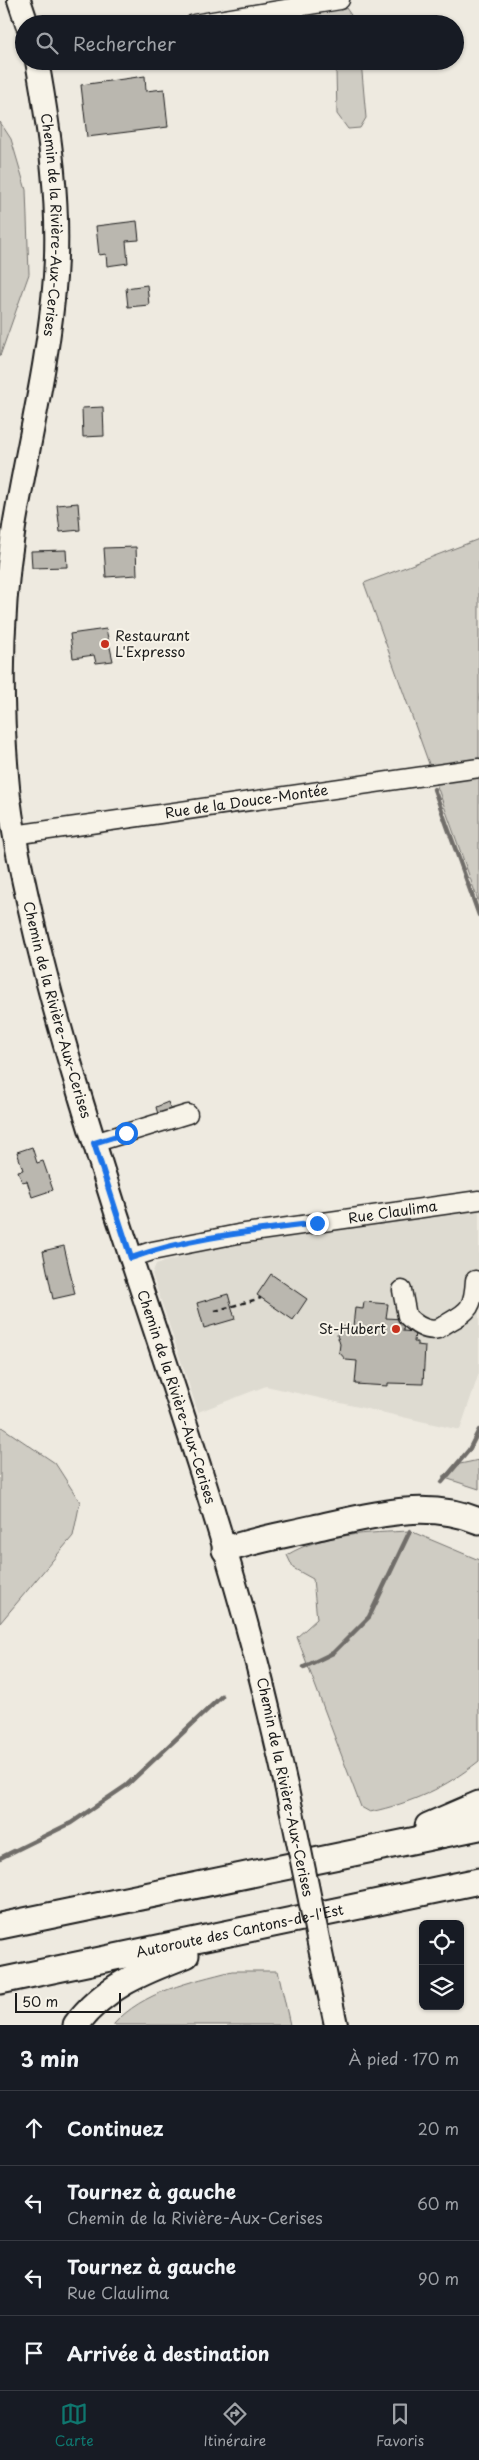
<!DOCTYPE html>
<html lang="fr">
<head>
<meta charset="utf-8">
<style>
	:root { --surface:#171b24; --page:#242831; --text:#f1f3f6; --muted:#9ea1a6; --line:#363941; --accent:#0f766e }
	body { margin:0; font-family:"Playpen Sans",sans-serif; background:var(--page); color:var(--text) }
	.controls { position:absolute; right:15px; bottom:15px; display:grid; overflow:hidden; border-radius:8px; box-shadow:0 1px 4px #0004 }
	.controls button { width:45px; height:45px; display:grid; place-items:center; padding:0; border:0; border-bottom:1px solid var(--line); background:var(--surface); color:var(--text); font:25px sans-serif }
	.scale { position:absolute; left:15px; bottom:12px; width:106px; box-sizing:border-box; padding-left:5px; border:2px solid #1c1c1c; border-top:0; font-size:14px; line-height:18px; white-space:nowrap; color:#1c1c1c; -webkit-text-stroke:4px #f7f3e8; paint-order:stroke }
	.stop { position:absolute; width:15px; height:15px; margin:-11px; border:4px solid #1a73e8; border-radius:50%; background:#fff }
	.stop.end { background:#1a73e8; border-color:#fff; box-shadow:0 1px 5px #0008 }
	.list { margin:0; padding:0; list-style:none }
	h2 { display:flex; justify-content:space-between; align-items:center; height:65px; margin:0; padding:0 20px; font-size:21px }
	h2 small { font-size:16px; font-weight:400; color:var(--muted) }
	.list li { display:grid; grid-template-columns:32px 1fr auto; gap:15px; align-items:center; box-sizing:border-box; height:75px; padding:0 20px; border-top:1px solid var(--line) }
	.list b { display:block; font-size:19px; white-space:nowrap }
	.list p { margin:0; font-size:16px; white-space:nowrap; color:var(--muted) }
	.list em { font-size:16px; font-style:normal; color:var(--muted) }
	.icon { flex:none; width:28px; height:28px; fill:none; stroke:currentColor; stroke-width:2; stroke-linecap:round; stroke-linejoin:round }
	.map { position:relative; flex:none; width:479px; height:2025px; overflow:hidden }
	.search { position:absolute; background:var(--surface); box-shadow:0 1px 4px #0004; left:15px; right:15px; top:15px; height:55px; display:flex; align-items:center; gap:12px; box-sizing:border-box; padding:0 18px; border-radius:28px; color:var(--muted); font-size:19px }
	.sheet { height:365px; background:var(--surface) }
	nav { display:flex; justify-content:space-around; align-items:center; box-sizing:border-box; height:70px; border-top:1px solid var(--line); background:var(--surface); font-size:14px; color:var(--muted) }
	nav a { display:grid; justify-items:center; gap:2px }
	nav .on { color:var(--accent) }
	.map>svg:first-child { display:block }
	.built { fill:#dedbd1 }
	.green { fill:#cfccc3; stroke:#767470 }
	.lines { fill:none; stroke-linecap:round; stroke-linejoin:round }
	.stream { stroke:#6f6d69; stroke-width:4.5 }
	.building { fill:#bab7af; stroke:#1c1c1c }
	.minor-casing { stroke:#1c1c1c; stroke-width:21 }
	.major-casing { stroke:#1c1c1c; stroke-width:26 }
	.highway-casing { stroke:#1c1c1c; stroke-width:29 }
	.path { stroke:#1c1c1c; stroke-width:2.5; stroke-dasharray:5 4; stroke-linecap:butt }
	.minor { stroke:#f7f3e8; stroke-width:18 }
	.major { stroke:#f7f3e8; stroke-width:22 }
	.highway { stroke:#f7f3e8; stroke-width:25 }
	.major-bridge-casing { stroke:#1c1c1c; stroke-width:26; stroke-linecap:butt }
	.major-bridge { stroke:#f7f3e8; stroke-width:22 }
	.route { stroke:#1a73e8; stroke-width:6 }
	.poi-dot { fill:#c8321e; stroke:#f7f3e8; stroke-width:2 }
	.labels { text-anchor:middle; stroke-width:4; stroke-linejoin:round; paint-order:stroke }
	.street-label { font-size:14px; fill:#1c1c1c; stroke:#f7f3e8 }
	.poi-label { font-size:14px; fill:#1c1c1c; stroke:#f7f3e8; text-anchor:start }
</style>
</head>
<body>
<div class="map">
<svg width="479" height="2025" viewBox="0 0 479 2025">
	<rect width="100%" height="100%" fill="#eeeae0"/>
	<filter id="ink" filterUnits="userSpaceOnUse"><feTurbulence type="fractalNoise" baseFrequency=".02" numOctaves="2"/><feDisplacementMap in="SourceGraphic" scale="10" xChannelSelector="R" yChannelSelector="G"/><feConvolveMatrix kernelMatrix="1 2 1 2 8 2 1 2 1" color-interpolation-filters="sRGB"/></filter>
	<g filter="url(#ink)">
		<path class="built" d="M479,1208V1373L460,1430L266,1386L198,1412L152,1274L156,1264L236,1242Z"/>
		<g class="green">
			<path d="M346,8L357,24H259Z"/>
			<path d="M332,61H361L366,118L360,128L348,129L337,114L336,71Z"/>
			<path d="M0,122L11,139L26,190L29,274L0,356Z"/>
			<path d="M479,539V903L364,583Z"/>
			<path d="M0,1426L55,1463L80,1502L73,1536L0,1623Z"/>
			<path d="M479,1460V1489L442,1477L460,1464Z"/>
			<path d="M410,1531L479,1560V1761C445,1788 412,1803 370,1812L361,1807L297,1637L317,1619L313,1579L293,1568L287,1555C323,1533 369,1533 410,1531Z"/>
			<path d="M232,1971H278L290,2025H113C143,1991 191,1982 232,1971Z"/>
		</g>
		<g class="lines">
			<g class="stream">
				<path d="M434,789L479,915"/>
				<path d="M442,1482L469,1450L479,1430"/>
				<path d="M304,1667L333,1653L369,1617L410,1531"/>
				<path d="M0,1858L71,1823L127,1785L222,1696"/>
			</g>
		</g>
		<g class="building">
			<path d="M145,76L146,91L164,89L168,127L87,137L81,85Z"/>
			<path d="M137,221L139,240L126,241L128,263L107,266L106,254L99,255L96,226Z"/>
			<path d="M147,285L149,305L128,307L126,288Z"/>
			<path d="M103,407L104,436L83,437L82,408Z"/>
			<path d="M78,503L80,530L60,532L57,505Z"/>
			<path d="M136,547L137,575L106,577L104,548Z"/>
			<path d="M66,550L67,567L32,568L31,551Z"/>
			<path d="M106,629L113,661L96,663L94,655L73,658L70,634Z"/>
			<path d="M168,1102L172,1114L159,1118L156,1107Z"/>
			<path d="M32,1147L37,1163L43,1161L53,1190L32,1197L27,1181L22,1182L18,1171L23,1170L17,1152Z"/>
			<path d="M64,1246L75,1294L53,1299L43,1251Z"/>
			<path d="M271,1274L307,1299L293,1320L257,1295Z"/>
			<path d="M228,1294L235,1319L204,1328L197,1303Z"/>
			<path d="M364,1302L388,1304L386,1318L402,1319L404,1322L403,1331L415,1332L414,1342H417V1345L425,1346L423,1384L388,1383V1386L355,1384L357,1361L346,1360L339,1352L340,1344L337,1335L341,1327L353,1326L355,1308L363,1309Z"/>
		</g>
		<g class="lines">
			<defs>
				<g id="minor">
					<path d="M194,24L340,0"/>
					<path id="s1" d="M14,835L479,768"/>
					<path d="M94,1143L188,1114"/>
					<path id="s2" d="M131,1258L152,1251L238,1234L479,1200"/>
					<path d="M402,1290L407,1316C415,1324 426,1332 438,1329C465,1311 473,1315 475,1280"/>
				</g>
				<g id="major">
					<path d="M19,0L27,24"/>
					<path id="s3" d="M37,61C50,133 60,204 55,277C49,361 28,444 14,527C0,616 0,708 9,798C15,846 26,893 37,940C59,1031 87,1120 115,1209C162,1353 212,1496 251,1641C267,1699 280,1758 293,1817"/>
					<path d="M323,1963L336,2025"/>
				</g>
				<g id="highway">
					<path d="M225,1550C254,1540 284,1535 314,1528C369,1516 425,1499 479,1521"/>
					<path d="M428,1826L479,1804"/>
					<path d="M0,1926L479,1827"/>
					<path id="s4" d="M0,1981L479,1881"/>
					<path d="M76,2025C103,1987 144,1971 186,1955"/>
				</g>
			</defs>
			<use href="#minor" class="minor-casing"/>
			<use href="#major" class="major-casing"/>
			<use href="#highway" class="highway-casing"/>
			<path class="path" d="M215,1311L261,1298"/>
			<use href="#minor" class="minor"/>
			<use href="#major" class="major"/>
			<use href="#highway" class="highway"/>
			<defs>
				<path id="major-bridge" d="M293,1817L323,1963"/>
			</defs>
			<use href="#major-bridge" class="major-bridge-casing"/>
			<use href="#major-bridge" class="major-bridge"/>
		</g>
	</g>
	<g class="lines" filter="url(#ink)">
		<path class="route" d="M126,1133L94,1143L131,1258C190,1237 256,1231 317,1223"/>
	</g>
	<g class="poi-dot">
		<circle cx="105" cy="644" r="5"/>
		<circle cx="396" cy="1329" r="5"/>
	</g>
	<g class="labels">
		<g class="street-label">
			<text dy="5" stroke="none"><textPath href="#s3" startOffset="165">Chemin de la Rivière-Aux-Cerises</textPath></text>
			<text dy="5" stroke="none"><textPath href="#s1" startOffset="235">Rue de la Douce-Montée</textPath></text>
			<text dy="5" stroke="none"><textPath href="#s3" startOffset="960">Chemin de la Rivière-Aux-Cerises</textPath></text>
			<text dy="5" stroke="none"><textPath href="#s2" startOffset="266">Rue Claulima</textPath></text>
			<text dy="5" stroke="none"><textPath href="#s3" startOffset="1365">Chemin de la Rivière-Aux-Cerises</textPath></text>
			<text transform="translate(285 1787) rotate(78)" y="5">Chemin de la Rivière-Aux-Cerises</text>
			<text dy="5" stroke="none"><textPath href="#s4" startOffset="245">Autoroute des Cantons-de-l'Est</textPath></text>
		</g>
		<g class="poi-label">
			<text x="115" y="641">Restaurant<tspan x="115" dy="16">L'Expresso</tspan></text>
			<text x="386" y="1334" text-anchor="end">St-Hubert</text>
		</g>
	</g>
</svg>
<div class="controls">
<button><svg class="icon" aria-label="locate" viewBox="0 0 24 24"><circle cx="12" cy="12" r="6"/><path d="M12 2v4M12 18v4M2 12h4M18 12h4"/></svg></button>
<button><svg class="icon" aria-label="layers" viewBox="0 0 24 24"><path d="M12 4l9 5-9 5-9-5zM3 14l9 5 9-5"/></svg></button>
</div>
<div class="scale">50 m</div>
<div class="stop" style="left:126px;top:1133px"></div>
<div class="stop end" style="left:317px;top:1223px"></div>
<div class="search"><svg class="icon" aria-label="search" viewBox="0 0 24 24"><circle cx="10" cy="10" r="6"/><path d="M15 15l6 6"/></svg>Rechercher</div>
</div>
<section class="sheet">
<h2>3 min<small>À pied · 170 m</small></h2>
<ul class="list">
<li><svg class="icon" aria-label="ahead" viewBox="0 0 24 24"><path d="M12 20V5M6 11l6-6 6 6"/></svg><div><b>Continuez</b></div><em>20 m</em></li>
<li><svg class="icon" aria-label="left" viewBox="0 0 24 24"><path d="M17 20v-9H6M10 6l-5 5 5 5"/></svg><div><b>Tournez à gauche</b><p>Chemin de la Rivière-Aux-Cerises</p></div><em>60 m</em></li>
<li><svg class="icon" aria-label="left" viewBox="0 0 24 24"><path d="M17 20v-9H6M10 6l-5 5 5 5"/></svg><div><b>Tournez à gauche</b><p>Rue Claulima</p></div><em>90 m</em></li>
<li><svg class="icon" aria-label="arrive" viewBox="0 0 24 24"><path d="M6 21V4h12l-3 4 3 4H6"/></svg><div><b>Arrivée à destination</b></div></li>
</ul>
</section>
<nav>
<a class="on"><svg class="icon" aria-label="map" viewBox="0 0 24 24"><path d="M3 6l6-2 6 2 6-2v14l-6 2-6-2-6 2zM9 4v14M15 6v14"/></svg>Carte</a>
<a><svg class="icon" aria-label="directions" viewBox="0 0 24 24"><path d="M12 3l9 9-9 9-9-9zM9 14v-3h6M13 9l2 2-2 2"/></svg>Itinéraire</a>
<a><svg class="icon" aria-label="saved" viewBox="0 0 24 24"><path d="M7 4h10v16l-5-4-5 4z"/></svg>Favoris</a>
</nav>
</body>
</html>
